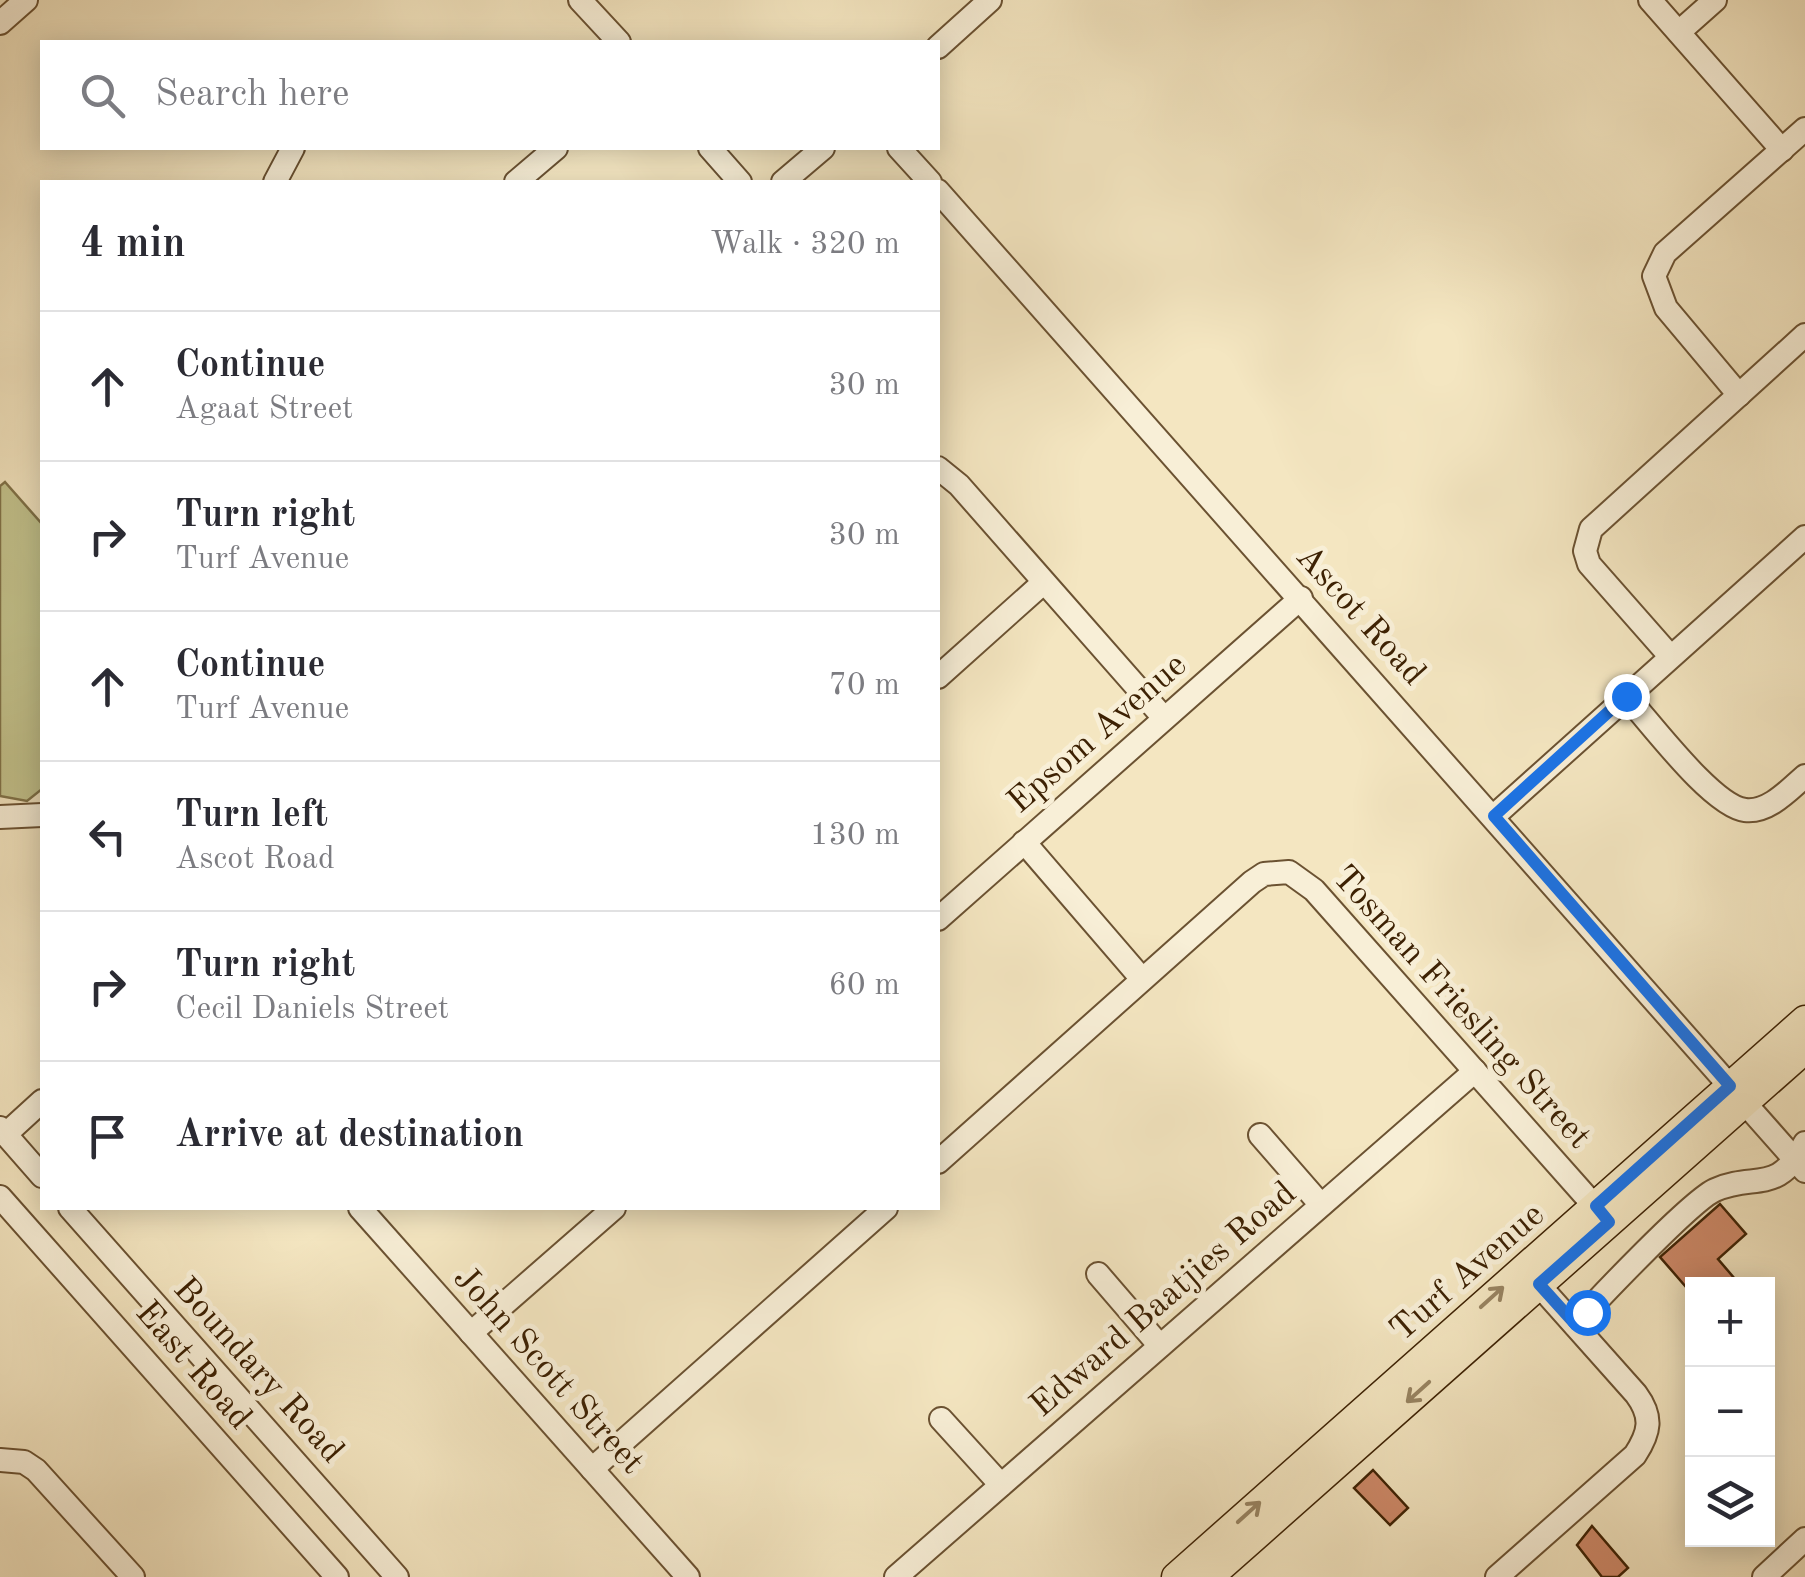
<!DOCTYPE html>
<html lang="en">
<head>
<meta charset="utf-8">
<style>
	:root { --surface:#fff; --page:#f7f7f7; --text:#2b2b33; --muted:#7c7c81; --line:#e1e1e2 }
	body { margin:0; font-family:"Old Standard TT",serif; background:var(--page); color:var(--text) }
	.controls { position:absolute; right:30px; bottom:30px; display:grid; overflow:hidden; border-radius:0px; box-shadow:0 5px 25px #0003 }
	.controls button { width:90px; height:90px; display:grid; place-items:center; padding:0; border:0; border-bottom:2px solid var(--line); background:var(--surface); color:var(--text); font:50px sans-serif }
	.stop { position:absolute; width:30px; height:30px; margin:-22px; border:8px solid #1a73e8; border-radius:50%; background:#fff }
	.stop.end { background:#1a73e8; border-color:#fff; box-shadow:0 2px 10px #0008 }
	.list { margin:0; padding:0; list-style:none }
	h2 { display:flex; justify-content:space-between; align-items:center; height:130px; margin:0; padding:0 40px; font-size:42px }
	h2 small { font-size:32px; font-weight:400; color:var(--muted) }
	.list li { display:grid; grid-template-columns:65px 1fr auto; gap:30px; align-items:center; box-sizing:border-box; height:150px; padding:0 40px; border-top:2px solid var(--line) }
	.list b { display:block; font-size:38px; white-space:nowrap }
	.list p { margin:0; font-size:32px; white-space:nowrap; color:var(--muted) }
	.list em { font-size:32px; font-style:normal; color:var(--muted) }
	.icon { flex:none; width:55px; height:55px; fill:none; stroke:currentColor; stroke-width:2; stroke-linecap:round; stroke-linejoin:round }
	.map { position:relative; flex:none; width:1805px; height:1577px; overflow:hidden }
	.search { position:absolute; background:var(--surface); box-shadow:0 5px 25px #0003; left:40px; top:40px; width:900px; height:110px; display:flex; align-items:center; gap:25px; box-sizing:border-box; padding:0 35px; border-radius:0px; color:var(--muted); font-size:38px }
	.panel { position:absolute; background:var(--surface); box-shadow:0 5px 25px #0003; left:40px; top:180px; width:900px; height:1030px; border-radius:0px }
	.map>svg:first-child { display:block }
	.green { fill:#c3c38d; stroke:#807248; stroke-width:2.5 }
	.building { fill:#ce8969; stroke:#3d2103; stroke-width:2.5 }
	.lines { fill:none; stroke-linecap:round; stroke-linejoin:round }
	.minor-casing { stroke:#6b5232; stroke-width:26 }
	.major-casing { stroke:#3d2103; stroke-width:31 }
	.minor { stroke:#f8efd7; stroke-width:22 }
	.major { stroke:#f4e6c1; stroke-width:28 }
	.oneway { stroke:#988462 }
	.route { stroke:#1a73e8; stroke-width:12 }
	.labels { text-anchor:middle; stroke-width:10; stroke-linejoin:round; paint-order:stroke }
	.street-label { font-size:35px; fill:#3d2103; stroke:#f8efd7 }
</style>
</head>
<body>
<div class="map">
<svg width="1805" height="1577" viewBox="0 0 1805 1577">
	<rect width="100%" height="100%" fill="#f4e6c1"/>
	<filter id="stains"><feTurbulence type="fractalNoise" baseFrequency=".002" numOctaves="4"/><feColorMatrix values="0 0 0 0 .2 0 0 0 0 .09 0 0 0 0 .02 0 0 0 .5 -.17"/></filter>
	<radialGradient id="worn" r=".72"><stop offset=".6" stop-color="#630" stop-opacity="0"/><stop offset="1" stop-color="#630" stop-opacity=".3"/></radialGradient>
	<path class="green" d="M5,482L42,524V789L27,801L0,796V486Z"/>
	<g class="building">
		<path d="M1720,1204L1746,1234L1718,1259L1735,1279L1729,1284H1692V1294L1660,1257Z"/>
		<path d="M1373,1470L1408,1508L1390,1525L1354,1488Z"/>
		<path d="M1592,1526L1628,1568L1618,1577H1602L1577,1545Z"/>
	</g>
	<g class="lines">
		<defs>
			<g id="minor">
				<path d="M580,0L619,42"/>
				<path d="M1650,0L1782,150"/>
				<path d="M0,23L26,0"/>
				<path d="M1679,32L1715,0"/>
				<path d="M938,47L990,0"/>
				<path d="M710,148L740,182"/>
				<path d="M899,148L930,182"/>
				<path d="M275,182L293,148"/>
				<path d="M516,182L556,148"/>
				<path d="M783,182L823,148"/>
				<path d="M938,191L1805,1171"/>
				<path d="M1739,395L1666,308L1654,276L1665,253L1805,129"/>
				<path d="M938,468L959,485L1164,718"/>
				<path d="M1670,656L1589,564L1585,551L1591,529L1805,335"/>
				<path d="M938,677L1043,583"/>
				<path d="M1626,696C1650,722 1712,806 1745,810C1768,813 1789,790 1805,776"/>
				<path d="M1494,816L1805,537"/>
				<path d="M0,817L42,815"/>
				<path d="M1024,842L1142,979"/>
				<path d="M938,919L1301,598"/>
				<path d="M0,1128L42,1176"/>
				<path d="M6,1134L42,1101"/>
				<path d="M1260,1135L1321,1205"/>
				<path d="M938,1162L1252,882L1264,874L1289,872L1314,890L1606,1219"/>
				<path d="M0,1197L337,1577"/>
				<path d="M70,1208L397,1577"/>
				<path d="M360,1208L688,1577"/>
				<path d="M1098,1274L1160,1346"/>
				<path d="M1575,1325C1596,1301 1692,1200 1715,1190C1755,1172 1777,1196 1805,1143"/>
				<path d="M471,1333L614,1208"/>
				<path d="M941,1419L1001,1485"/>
				<path d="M0,1460L24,1462L36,1470L133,1577"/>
				<path d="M592,1469L886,1208"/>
				<path d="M896,1577L1475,1071"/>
				<path d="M1497,1577L1635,1455C1650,1432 1653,1417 1636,1394L1530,1275"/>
				<path d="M1764,1577L1805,1539"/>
			</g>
			<g id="major">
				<path d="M1176,1577L1805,1020"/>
				<path d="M1209,1577L1805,1049"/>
			</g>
		</defs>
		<use href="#minor" class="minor-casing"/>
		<use href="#major" class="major-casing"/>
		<use href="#minor" class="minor"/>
		<use href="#major" class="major"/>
	</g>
	<defs><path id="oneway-shaft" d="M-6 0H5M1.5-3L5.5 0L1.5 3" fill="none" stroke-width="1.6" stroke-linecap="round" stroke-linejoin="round" transform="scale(2.5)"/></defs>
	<g class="oneway">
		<use href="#oneway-shaft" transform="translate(1492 1297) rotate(-42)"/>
		<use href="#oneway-shaft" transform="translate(1418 1392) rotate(138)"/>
		<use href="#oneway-shaft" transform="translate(1249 1512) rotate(-42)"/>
	</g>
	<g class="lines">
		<path class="route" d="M1587,1312L1576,1325L1539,1284L1609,1222L1596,1206L1730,1086L1494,816L1626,696"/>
	</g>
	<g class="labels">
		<g class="street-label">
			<text transform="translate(1362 614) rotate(48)" y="12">Ascot Road</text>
			<text transform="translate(1096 732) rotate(-41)" y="12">Epsom Avenue</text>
			<text transform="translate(1463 1006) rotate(48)" y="12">Tosman Friesling Street</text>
			<text transform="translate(1466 1271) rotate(-41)" y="12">Turf Avenue</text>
			<text transform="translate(1162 1298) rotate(-41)" y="12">Edward Baatjies Road</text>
			<text transform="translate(195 1364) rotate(49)" y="12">East Road</text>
			<text transform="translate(260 1369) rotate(48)" y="12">Boundary Road</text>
			<text transform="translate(550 1369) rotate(48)" y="12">John Scott Street</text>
		</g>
	</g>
	<rect width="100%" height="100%" filter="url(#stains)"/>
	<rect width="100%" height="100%" fill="url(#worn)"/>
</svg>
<div class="controls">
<button>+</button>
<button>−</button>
<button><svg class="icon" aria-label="layers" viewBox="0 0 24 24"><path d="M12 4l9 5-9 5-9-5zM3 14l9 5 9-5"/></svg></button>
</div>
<div class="stop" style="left:1587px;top:1312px"></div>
<div class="stop end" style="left:1626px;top:696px"></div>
<div class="search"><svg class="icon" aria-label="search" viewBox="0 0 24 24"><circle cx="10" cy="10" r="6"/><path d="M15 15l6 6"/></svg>Search here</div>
<section class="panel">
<h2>4 min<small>Walk · 320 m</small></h2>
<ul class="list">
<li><svg class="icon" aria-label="ahead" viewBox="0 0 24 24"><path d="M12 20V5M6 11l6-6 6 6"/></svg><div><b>Continue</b><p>Agaat Street</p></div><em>30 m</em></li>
<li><svg class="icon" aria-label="right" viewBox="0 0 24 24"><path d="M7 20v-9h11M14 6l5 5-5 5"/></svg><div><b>Turn right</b><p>Turf Avenue</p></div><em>30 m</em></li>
<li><svg class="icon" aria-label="ahead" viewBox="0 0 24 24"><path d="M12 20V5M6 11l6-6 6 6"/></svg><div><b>Continue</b><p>Turf Avenue</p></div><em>70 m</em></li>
<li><svg class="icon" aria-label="left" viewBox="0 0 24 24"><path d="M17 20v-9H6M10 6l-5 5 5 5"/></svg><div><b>Turn left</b><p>Ascot Road</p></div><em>130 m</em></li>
<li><svg class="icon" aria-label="right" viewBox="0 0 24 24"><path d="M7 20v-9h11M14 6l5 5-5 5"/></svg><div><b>Turn right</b><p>Cecil Daniels Street</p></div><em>60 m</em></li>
<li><svg class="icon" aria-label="arrive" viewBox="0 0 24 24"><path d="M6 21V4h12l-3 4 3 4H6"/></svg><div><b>Arrive at destination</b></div></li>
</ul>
</section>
</div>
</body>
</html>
